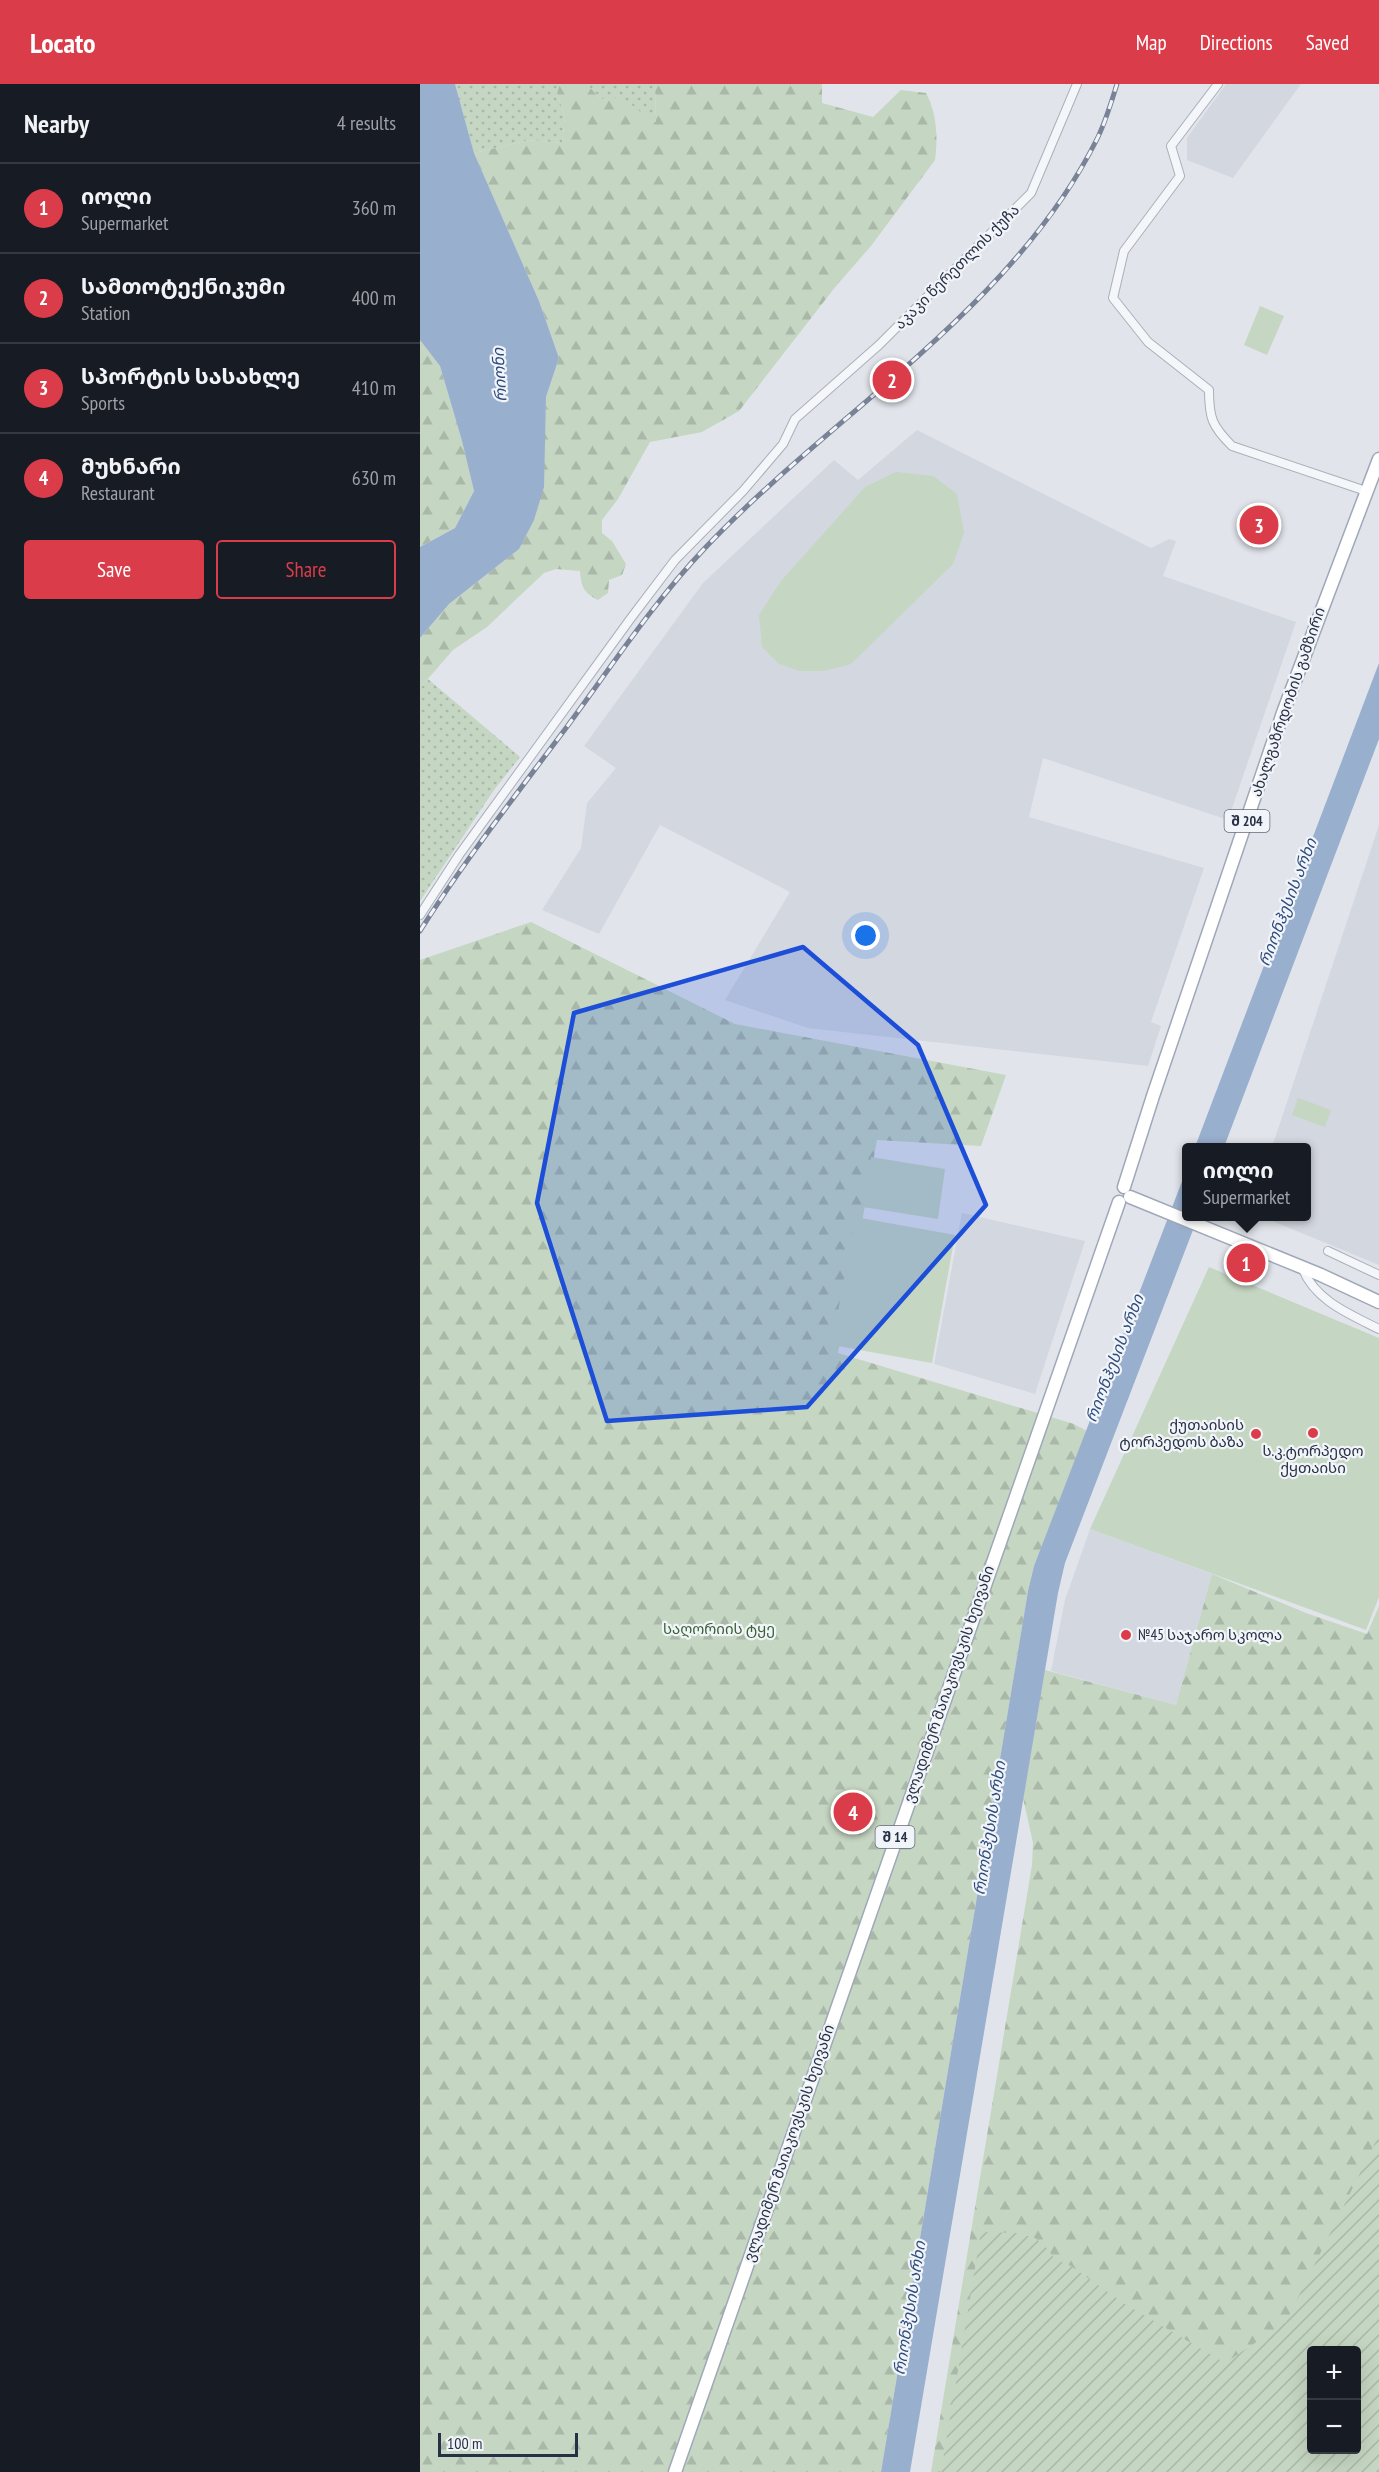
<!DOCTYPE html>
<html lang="en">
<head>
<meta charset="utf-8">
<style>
	:root { --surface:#171b24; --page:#242831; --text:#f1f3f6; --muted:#9ea1a6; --line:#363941; --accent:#db3c49 }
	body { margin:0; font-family:"PT Sans Narrow","Noto Sans Georgian",sans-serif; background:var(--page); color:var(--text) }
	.controls { position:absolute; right:18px; bottom:18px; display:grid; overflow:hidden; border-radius:6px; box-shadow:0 6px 24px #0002 }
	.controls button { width:54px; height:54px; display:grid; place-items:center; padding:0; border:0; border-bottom:2px solid var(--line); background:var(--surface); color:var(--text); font:30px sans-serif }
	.scale { position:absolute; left:18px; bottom:15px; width:140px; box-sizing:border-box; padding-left:6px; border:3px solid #283045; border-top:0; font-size:16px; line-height:21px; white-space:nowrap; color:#283045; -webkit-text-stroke:4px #f1f4f8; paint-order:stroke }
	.you { position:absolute; left:446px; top:852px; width:21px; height:21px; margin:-15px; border:4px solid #fff; border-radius:50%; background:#1a73e8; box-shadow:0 0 0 9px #1a73e833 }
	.badge { display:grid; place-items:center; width:39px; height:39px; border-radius:50%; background:var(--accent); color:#fff; font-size:20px; font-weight:700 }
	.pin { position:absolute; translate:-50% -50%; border:3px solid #fff; box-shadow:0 2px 6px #0006 }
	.popup { position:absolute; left:762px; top:1059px; width:129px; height:78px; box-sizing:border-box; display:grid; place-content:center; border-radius:6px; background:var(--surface); filter:drop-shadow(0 2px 4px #0005); font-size:20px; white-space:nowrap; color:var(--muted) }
	.popup b { font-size:22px; color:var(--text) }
	.popup::after { content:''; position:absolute; left:50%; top:100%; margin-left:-12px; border:12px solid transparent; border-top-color:var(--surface) }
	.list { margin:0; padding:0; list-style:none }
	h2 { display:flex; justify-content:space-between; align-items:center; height:78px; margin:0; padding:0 24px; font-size:26px }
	h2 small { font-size:20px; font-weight:400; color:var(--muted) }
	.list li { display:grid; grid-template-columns:39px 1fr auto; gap:18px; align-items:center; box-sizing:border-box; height:90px; padding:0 24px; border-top:2px solid var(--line) }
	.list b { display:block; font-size:22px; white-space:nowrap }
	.list p { margin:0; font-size:20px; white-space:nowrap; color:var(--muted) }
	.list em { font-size:20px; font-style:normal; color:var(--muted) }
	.actions { display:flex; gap:12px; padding:18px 24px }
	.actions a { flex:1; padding:14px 0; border:2px solid var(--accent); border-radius:6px; text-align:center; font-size:21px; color:var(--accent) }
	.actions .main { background:var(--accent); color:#fff }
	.map { position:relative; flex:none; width:959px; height:2388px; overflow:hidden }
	header { display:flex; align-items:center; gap:36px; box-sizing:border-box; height:84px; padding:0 30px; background:var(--accent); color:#fff }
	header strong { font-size:28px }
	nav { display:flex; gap:33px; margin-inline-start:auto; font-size:21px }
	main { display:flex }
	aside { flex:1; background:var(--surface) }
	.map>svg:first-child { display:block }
	.built { fill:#d3d7e0 }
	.grass { fill:url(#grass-dots) }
	.forest { fill:url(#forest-firs); fill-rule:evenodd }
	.garden { fill:url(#garden-furrows); fill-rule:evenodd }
	.pitch { fill:#c5d6c2 }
	.water { fill:#99afce }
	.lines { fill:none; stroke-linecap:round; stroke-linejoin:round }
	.minor-casing { stroke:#aaafb9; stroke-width:10 }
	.primary-casing { stroke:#9fa8b8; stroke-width:15 }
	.minor { stroke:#f5f6f9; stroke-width:8 }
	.primary { stroke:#fff; stroke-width:12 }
	.rail-casing { stroke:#798296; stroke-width:5 }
	.rail { stroke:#f1f4f8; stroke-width:3; stroke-dasharray:9; stroke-linecap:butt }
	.marked { fill:#1d4ed8; fill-opacity:0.2; stroke:#1d4ed8; stroke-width:4.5; stroke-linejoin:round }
	.poi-dot { fill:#db3c49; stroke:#f1f4f8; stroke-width:2 }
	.labels { text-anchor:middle; stroke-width:4.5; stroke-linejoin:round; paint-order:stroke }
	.shield { fill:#f1f4f8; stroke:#646b7b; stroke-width:1.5 }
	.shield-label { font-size:14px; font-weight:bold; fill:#283045 }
	.street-label { font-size:15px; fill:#283045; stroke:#f1f4f8 }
	.poi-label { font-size:15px; fill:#283045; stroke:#f1f4f8; text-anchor:end }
	.park-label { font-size:15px; fill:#396234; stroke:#f1f4f8 }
	.water-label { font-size:16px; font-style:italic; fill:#2e4c7d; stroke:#f1f4f8 }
</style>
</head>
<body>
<header>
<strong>Locato</strong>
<nav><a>Map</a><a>Directions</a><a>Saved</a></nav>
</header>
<main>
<aside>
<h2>Nearby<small>4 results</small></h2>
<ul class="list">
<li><span class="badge">1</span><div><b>იოლი</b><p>Supermarket</p></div><em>360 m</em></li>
<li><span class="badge">2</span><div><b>სამთოტექნიკუმი</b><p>Station</p></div><em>400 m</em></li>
<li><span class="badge">3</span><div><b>სპორტის სასახლე</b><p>Sports</p></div><em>410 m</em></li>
<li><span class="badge">4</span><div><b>მუხნარი</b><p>Restaurant</p></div><em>630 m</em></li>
</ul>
<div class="actions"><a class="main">Save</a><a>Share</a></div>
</aside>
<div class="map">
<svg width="959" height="2388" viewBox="0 0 959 2388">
	<defs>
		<pattern id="grass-dots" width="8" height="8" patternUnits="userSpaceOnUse" patternTransform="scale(1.5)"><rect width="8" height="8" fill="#c5d6c2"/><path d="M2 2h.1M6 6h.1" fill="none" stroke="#a9b8a8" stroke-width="1.8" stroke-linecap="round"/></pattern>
		<pattern id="forest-firs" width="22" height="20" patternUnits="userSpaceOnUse" patternTransform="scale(1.5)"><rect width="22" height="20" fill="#c5d6c2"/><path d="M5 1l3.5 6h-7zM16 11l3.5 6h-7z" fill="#a9b8a8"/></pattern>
		<pattern id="garden-furrows" width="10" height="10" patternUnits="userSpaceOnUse" patternTransform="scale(1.5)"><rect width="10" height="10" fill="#c5d6c2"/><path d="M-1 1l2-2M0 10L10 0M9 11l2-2" fill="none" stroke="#a9b8a8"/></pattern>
	</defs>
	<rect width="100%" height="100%" fill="#e1e5eb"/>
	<g class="built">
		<path d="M806,0H881L813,94L767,76V54Z"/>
		<path d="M497,346L731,464L749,455L756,457L743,492L876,538L808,736L623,674L609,733L784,784L731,938L741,942L728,982L388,944L305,916L370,808L240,741L179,850L122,826L161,764L167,719L196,684L164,662L283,499L414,376L438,396Z"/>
		<path d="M959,741V1181L843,1133L886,1132V1064L852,1063Z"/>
		<path d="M542,1129L665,1157L615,1310L514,1280Z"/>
		<path d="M670,1445L792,1490L756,1621L631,1587L645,1516Z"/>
	</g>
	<g class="grass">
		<path d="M35,0H140L137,9L145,33L142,59L109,56L54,69Z"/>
		<path d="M167,0H235L236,38L180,15Z"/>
		<path d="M8,595L100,673L74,706L0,817V604Z"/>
	</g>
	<g class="forest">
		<path d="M140,0H167L180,15C210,9 213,27 236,38L235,0H402V19L453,33L481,6L506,9C517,29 518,54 515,76L451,162L416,202L319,327L282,348L230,358L198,415L182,436V449L192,457L206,480L202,491L189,496L188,509L178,516C164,509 161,503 160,487L136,485L124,489L67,543L33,566L0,604V554L29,520L99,465L124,353L126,313L139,274L119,217L54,69L109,56L142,59L145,33L137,9Z"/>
		<path d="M0,256L20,282L42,357L54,407L35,444L0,463Z"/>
		<path d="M111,838L315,940L586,991L561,1062L457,1056L418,1269L654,1340L667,1347L614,1482L608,1507L461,2388H0V876Z"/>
		<path d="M792,1490L886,1529L947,1550L959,1522V2388H511L612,1781L613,1759L603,1714L625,1586L756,1621ZM892,2266H936V2366H892Z"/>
	</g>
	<path class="garden" d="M959,2051V2388H521L561,2148L596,2149L615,2154L624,2161L635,2175L651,2182L705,2220L805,2279L866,2238ZM892,2266H936V2366H892Z"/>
	<g class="pitch">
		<path d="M840,222L864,232L847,271L824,261Z"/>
		<path d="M476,388L513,392L537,410L544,449L533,480L431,580L404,587H380L359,580L342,563L339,531L361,497L445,403Z"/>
		<path d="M878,1014L911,1026L905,1043L872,1031Z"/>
		<path d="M451,1073L525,1085L518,1135L443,1123Z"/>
		<path d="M435,1133L535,1151L512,1279L412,1261Z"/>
		<path d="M789,1183L959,1254V1513L946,1546L670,1445Z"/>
	</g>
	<g class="water">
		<path d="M0,0H35L54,69L119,217L139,274L126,313L124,403L114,436L99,465L29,520L0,554V463L35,444L54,407L42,357L20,282L0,256Z"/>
		<path d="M959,579V655L804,1063H775Z"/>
		<path d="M766,1087V1132L778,1133L645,1479L638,1509L490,2388H461L608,1507L614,1482Z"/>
	</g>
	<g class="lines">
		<defs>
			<g id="minor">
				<path d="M798,0L751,62L760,92L704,167L693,214L728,258L789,306C789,334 792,342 812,362L946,407"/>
				<path d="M0,831L39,771L211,534L255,476L323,407L363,360L375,335L459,261L611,109L657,0"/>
				<path d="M908,1167L959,1191"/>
				<path d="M882,1183C894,1216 929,1230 959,1245"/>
			</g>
			<g id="primary">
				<path d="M704,1103L733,1012L864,626L959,375"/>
				<path d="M710,1113L901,1191L959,1218"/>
				<path d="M255,2388L699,1118"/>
			</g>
		</defs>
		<use href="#minor" class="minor-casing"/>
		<use href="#primary" class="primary-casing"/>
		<use href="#minor" class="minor"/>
		<use href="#primary" class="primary"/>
		<defs>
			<path id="rail" d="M0,847C44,777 96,711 146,644C191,583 233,519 285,464C412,330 591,226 676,57C685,40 691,19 697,0"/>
		</defs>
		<use href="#rail" class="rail-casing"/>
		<use href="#rail" class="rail"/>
	</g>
	<path class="marked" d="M383,863L498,961L566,1121L387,1323L187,1337L117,1119L154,929Z"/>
	<g class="poi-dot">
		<circle cx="893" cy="1349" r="6"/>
		<circle cx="836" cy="1350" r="6"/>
		<circle cx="706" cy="1551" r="6"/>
	</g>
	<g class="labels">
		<g class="shield">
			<rect x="804.5" y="726" width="45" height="22" rx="4.5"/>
			<rect x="455.5" y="1742" width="39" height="22" rx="4.5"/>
		</g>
		<g class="shield-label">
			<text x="827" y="742">შ 204</text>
			<text x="475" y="1758">შ 14</text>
		</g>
		<g class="street-label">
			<text transform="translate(537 183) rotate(-45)" y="5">აკაკი წერეთლის ქუჩა</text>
			<text transform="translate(868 618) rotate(-71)" y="5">ახალგაზრდობის გამზირი</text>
			<text transform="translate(529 1600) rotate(-71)" y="5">ვლადიმერ მაიაკოვსკის ხეივანი</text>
			<text transform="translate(369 2059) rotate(-71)" y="5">ვლადიმერ მაიაკოვსკის ხეივანი</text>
		</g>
		<g class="poi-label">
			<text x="824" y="1346">ქუთაისის<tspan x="824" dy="17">ტორპედოს ბაზა</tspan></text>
			<text x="893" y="1372" text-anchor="middle">ს.კ.ტორპედო<tspan x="893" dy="17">ქყთაისი</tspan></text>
			<text x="718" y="1556" text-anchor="start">№45 საჯარო სკოლა</text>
		</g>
		<g class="park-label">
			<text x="299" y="1550">საღორიის ტყე</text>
		</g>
		<g class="water-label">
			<text transform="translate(79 291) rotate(-93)" y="6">რიონი</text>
			<text transform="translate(867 818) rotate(-69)" y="6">რიონჰესის არხი</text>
			<text transform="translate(694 1274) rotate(-69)" y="6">რიონჰესის არხი</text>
			<text transform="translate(569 1744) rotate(-81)" y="6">რიონჰესის არხი</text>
			<text transform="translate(489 2224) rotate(-81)" y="6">რიონჰესის არხი</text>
		</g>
	</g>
</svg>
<div class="controls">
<button>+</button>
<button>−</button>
</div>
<div class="scale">100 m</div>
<div class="you"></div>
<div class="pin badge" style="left:826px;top:1179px">1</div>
<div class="popup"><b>იოლი</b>Supermarket</div>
<div class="pin badge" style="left:472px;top:296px">2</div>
<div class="pin badge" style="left:839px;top:441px">3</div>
<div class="pin badge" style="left:433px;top:1728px">4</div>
</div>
</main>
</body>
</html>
